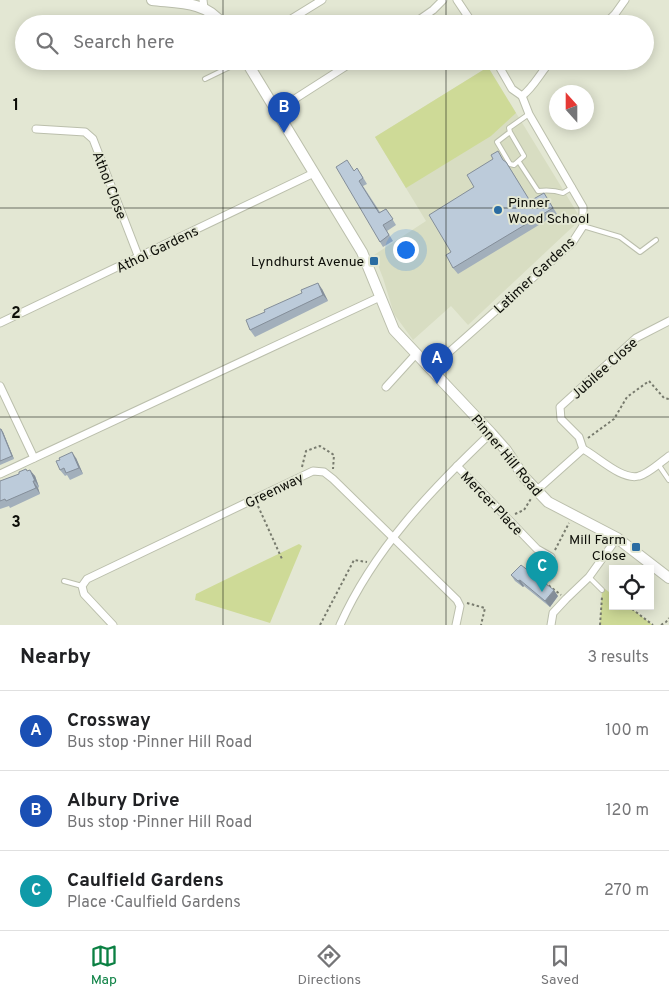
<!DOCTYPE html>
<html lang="en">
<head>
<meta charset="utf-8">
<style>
	:root { --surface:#fff; --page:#f6f6f6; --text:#202124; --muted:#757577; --line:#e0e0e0; --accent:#0b8043 }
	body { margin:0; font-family:Overpass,sans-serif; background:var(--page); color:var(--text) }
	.controls { position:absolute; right:15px; bottom:15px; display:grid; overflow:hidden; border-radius:0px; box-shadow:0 2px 12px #0003 }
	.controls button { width:45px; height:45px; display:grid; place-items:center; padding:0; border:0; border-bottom:1px solid var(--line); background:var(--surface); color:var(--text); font:25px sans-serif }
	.compass { position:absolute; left:549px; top:85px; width:45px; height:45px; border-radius:50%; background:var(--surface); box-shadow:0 2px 12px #0003; rotate:339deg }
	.you { position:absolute; left:405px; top:249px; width:18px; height:18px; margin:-12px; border:4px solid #fff; border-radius:50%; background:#1a73e8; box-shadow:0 0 0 8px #1a73e833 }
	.badge { display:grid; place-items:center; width:32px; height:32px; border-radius:50%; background:var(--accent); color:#fff; font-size:16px; font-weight:700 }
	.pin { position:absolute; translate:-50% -41px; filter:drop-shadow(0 1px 2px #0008) }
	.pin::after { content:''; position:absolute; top:26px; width:18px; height:15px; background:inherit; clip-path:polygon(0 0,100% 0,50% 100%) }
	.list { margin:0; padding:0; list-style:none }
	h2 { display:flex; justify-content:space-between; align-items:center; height:65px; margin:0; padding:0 20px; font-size:21px }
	h2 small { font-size:16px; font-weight:400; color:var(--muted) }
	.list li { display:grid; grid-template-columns:32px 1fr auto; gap:15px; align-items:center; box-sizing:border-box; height:80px; padding:0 20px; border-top:1px solid var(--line) }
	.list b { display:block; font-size:19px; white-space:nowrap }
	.list p { margin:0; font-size:16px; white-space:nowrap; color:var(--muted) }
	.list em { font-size:16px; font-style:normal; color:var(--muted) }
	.icon { flex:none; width:28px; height:28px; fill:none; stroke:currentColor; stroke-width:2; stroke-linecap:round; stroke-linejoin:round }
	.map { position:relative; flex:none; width:669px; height:625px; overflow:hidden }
	.search { position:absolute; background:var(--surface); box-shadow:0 2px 12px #0003; left:15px; right:15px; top:15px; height:55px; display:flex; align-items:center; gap:12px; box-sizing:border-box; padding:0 18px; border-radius:28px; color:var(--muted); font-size:19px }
	.sheet { height:305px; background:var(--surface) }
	nav { display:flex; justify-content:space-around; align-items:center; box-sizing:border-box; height:70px; border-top:1px solid var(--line); background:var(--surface); font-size:14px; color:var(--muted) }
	nav a { display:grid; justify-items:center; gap:2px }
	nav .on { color:var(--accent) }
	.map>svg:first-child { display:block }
	.built { fill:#d8ddc2 }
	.green { fill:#ceda97 }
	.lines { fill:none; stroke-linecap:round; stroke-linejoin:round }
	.lane-casing { stroke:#bbbfac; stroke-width:6 }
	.street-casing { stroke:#bbbfac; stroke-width:9 }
	.secondary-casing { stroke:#bbbfac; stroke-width:12 }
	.path { stroke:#787b6e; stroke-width:2; stroke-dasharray:2.5 2.5; stroke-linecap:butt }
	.lane { stroke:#fff; stroke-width:4 }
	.street { stroke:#fff; stroke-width:7 }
	.secondary { stroke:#fff; stroke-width:10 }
	.wall { fill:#a2afbb }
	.shaded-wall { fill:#848e99 }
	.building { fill:#bccbda; stroke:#848e99 }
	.grid { fill:none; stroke:#0d0e08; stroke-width:1; stroke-opacity:0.55 }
	.poi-dot { fill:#2a6ca2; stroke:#e3e7d3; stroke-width:2 }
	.labels { text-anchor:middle; stroke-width:4; stroke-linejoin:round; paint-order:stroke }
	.street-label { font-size:14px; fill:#0d0e08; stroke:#e3e7d3 }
	.poi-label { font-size:14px; fill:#0d0e08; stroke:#e3e7d3; text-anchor:end }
	.grid-label { font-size:16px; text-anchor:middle; font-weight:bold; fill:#0d0e08; stroke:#e3e7d3; stroke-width:4; stroke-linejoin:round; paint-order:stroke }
</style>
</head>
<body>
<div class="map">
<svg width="669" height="625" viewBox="0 0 669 625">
	<rect width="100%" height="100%" fill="#e3e7d3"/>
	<path class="built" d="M488,67L581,219L468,325L451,306L413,340L394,314L383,278L374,255L426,221L375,137Z"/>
	<g class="green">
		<path d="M488,67L516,113L491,136L406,188L375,137Z"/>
		<path d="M299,544L302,546L270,623L195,600L196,594Z"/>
		<path d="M605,589L613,595V606H628L653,625H600L602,590Z"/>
	</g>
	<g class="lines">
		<defs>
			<g id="lane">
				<path d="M205,79L242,61"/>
				<path d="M510,132L524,156L514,165L510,164L497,142L510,132L509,128L529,114"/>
				<path d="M519,162L538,191C547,190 554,190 563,193L573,187"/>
				<path d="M583,226L620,237L640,252L656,240"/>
				<path d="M658,464L669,480"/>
				<path d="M589,577L602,590"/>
				<path d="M64,581L82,586"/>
			</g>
			<g id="street">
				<path d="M203,0L204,8"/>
				<path d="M457,0L473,24"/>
				<path d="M283,24L322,0"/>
				<path d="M413,24L433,10L443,0"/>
				<path d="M605,24L615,14L625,0"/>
				<path d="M522,96C534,87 540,73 551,61"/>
				<path d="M276,111L354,61"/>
				<path d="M36,129L85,132L93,139L139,258"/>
				<path d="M0,323L314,173"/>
				<path d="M429,368L447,354L572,243L583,226V207L529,114L522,96L512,89L496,61"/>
				<path d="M0,386L34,458"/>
				<path d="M386,387L416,354"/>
				<path d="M583,449C597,456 622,481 639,476C648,474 661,462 669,456"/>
				<path d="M457,466L537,549L551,557"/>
				<path d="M0,474L380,297"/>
				<path d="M536,491L583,449L579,437L561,419L560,407L636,338L669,321"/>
				<path d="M113,625L84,594L82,586L87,579L313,471L324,472L333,479L457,600L460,606L456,625"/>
				<path d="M340,625C374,549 431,490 491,433"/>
				<path d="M551,625L553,613L566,599L589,577L617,538"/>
			</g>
			<g id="secondary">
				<path d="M152,0C176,3 207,1 222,24"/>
				<path d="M246,61L362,252L394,330L491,433L506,450L524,477L548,502L617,538L669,578"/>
			</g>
		</defs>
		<use href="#lane" class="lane-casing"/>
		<use href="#street" class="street-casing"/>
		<use href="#secondary" class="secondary-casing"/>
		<g class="path">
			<path d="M588,438L614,419L627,397L649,381L664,398L669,399"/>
			<path d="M302,467L306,451L320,446L334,455L333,469"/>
			<path d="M258,506L282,559"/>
			<path d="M515,514L524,510L532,497"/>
			<path d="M555,550L569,523"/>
			<path d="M529,570L561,595"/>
			<path d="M467,603L485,608L481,625"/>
			<path d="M628,606L653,625"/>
			<path d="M320,625L354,560L367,562"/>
			<path d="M600,625L602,597"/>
			<path d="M661,625L666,622L669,618"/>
		</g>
		<use href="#lane" class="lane"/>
		<use href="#street" class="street"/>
		<use href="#secondary" class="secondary"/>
	</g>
	<g class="wall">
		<path d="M504,160L510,168L530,201L544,193L557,214L458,274L453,268L451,252L474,187Z"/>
		<path d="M354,170L361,174L367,184L363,186L380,212L386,209L396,225L387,231L393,241L383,247L380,242Z"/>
		<path d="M322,289L328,301L255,337L250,330L265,312Z"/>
		<path d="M0,429H1L3,432L14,459L0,465Z"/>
		<path d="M76,458L83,474L70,480L67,475L65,476L60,470Z"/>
		<path d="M28,471L35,476L39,487L38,488L40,494L10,508L9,506L0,509V481Z"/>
		<path d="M511,575L558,596L550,607L524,586L523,587L515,581Z"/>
	</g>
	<g class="shaded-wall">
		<path d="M318,283L322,289L328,301L323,295Z"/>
		<path d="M1,429L3,432L14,459L12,456Z"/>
		<path d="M72,452L76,458L83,474L79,468Z"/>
		<path d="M30,470L35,476L39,487L35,481Z"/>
		<path d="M33,481L38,488L40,494L36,488Z"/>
		<path d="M520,580L524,586L523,587L518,581Z"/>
		<path d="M554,590L558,596L550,607L545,601Z"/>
	</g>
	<g class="building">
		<path d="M498,151L503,160L506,162L530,201L544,193L553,208L453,268L446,255L451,252L429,215L474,187L467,175L493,159L491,155Z"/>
		<path d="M347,160L354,171L357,168L363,178L359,181L379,213L386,209L393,219L383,225L389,235L380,242L336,167Z"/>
		<path d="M318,283L323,295L250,330L246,320L265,312L264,310L302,293L301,290Z"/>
		<path d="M0,429H1L12,456L0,461Z"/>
		<path d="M72,452L79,468L66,473L64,468L60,470L56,461L60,460L59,458Z"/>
		<path d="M26,469L27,471L30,470L35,481H33L36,488L6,501L5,499L0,501V481L19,474V472Z"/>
		<path d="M521,565L554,590L545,601L520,580L518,581L511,575Z"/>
	</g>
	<path class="grid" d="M223,0V24M446,0V24M223,61V625M446,61V625M0,208H669M0,417H669"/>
	<g class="poi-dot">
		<circle cx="498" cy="210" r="5"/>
		<rect x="369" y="256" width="10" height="10" rx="2.5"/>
		<rect x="631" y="542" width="10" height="10" rx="2.5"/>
	</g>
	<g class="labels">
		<g class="street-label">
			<text transform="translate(110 185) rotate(69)" y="5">Athol Close</text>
			<text transform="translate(157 249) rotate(-26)" y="5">Athol Gardens</text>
			<text transform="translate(534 275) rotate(-43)" y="5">Latimer Gardens</text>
			<text transform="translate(604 368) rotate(-42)" y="5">Jubilee Close</text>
			<text transform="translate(507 455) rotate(50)" y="5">Pinner Hill Road</text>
			<text transform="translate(274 490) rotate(-26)" y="5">Greenway</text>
			<text transform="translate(492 503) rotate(46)" y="5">Mercer Place</text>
		</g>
		<g class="poi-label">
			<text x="508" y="207" text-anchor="start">Pinner<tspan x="508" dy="16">Wood School</tspan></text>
			<text x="364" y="266">Lyndhurst Avenue</text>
			<text x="626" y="544">Mill Farm<tspan x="626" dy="16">Close</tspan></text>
		</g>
	</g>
	<g class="grid-label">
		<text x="16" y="110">1</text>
		<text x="16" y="318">2</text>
		<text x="16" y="527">3</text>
	</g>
</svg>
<div class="controls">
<button><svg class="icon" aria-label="locate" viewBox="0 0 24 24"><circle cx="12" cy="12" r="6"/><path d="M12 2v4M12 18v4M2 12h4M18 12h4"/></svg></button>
</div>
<svg class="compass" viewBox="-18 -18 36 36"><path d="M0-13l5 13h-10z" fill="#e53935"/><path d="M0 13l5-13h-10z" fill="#757577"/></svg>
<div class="you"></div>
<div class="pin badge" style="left:437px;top:384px;background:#1a4fb4">A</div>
<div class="pin badge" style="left:284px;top:133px;background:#1a4fb4">B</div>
<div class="pin badge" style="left:542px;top:592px;background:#0f9aa8">C</div>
<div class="search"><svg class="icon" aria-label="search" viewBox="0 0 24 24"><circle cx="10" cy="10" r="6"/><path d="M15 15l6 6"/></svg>Search here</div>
</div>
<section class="sheet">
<h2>Nearby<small>3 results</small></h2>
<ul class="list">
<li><span class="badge" style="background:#1a4fb4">A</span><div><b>Crossway</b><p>Bus stop · Pinner Hill Road</p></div><em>100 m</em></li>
<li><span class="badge" style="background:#1a4fb4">B</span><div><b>Albury Drive</b><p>Bus stop · Pinner Hill Road</p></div><em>120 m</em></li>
<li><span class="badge" style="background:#0f9aa8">C</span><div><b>Caulfield Gardens</b><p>Place · Caulfield Gardens</p></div><em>270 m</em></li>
</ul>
</section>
<nav>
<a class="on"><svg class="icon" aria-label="map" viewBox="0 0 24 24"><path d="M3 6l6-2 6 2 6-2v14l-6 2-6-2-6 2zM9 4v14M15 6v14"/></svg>Map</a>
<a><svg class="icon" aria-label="directions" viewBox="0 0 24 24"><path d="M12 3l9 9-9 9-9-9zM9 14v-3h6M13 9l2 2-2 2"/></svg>Directions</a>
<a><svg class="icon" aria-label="saved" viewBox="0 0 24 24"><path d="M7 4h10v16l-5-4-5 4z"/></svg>Saved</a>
</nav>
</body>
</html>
